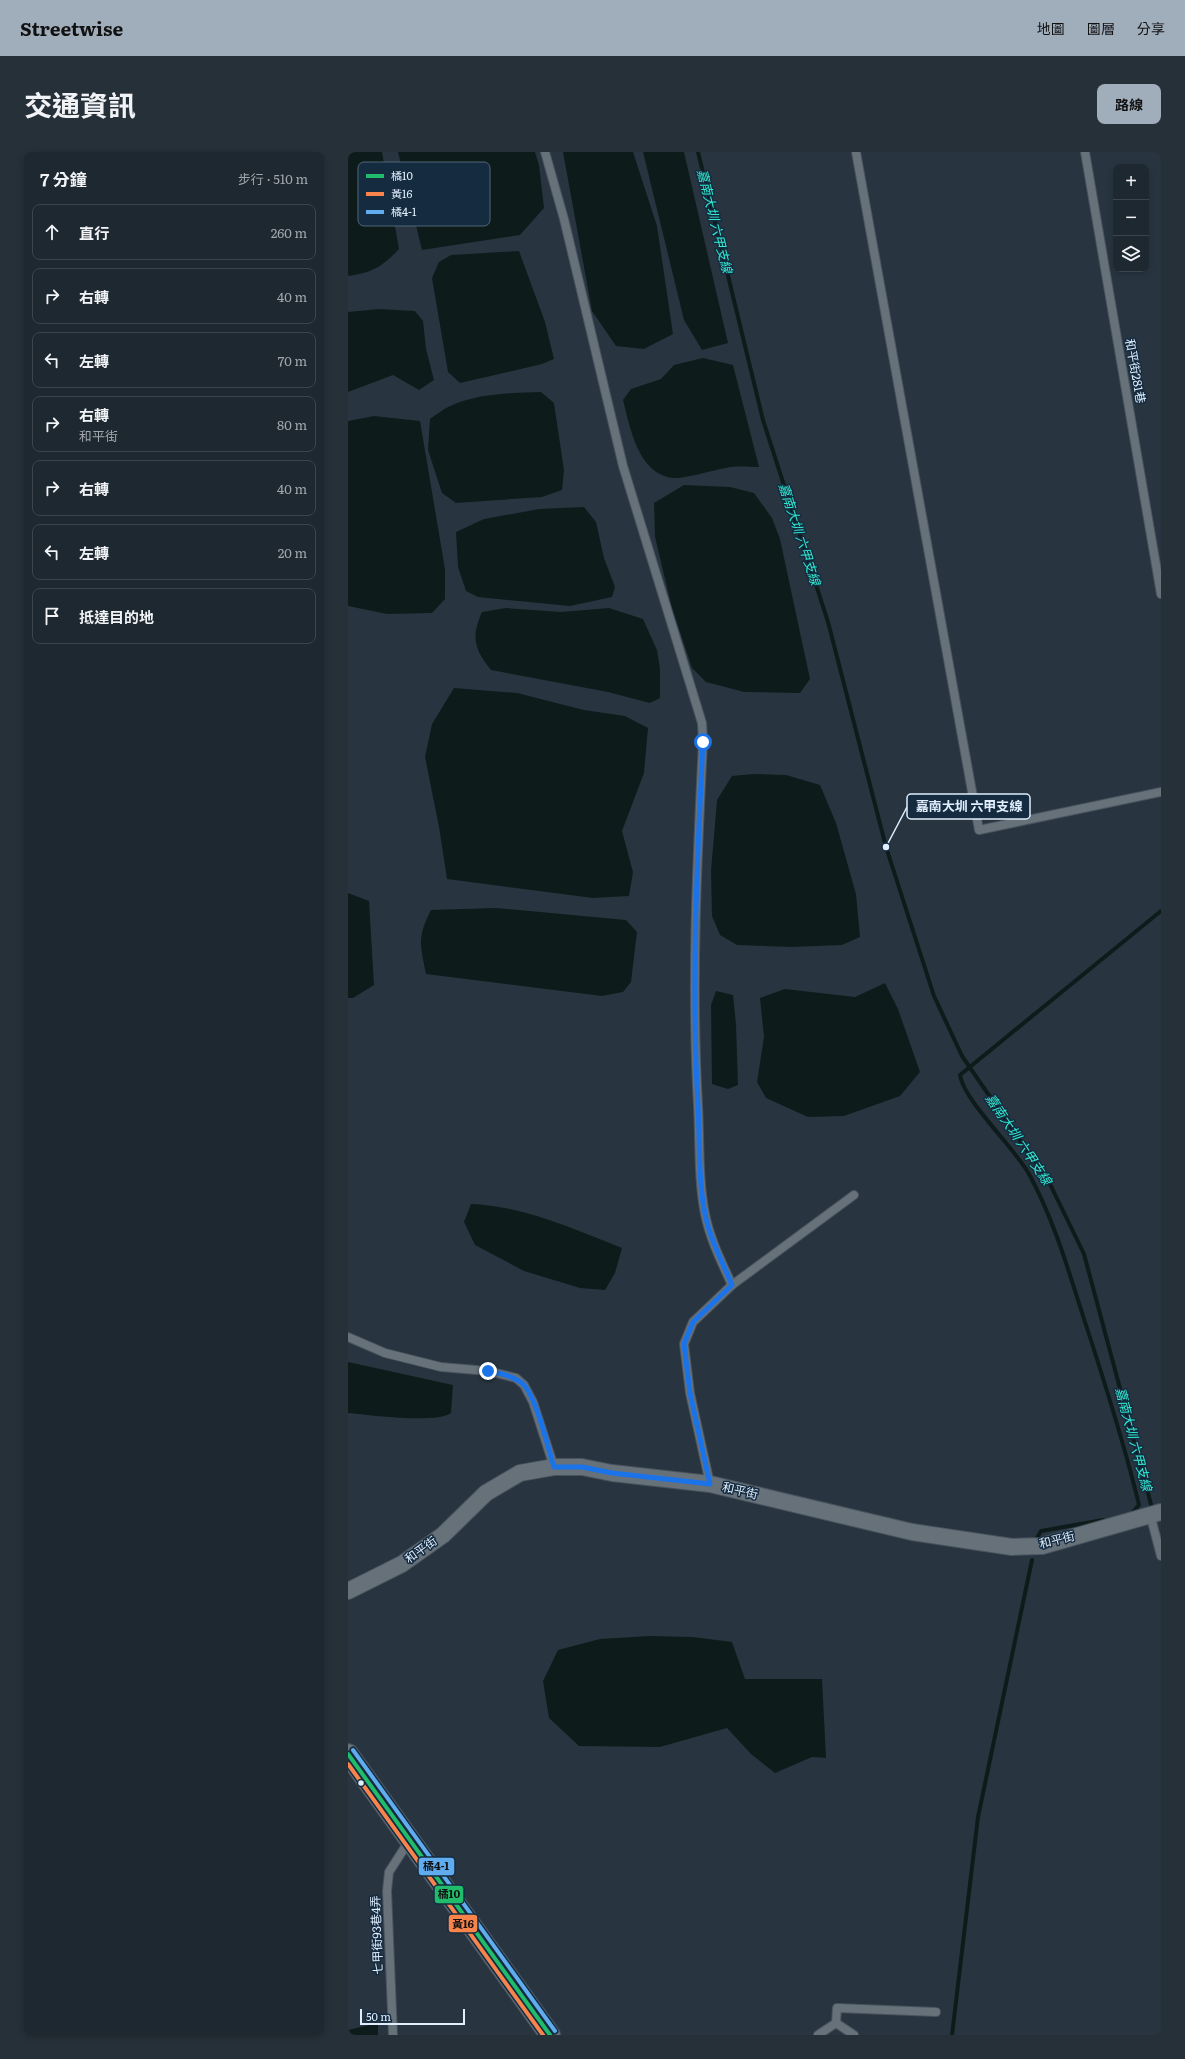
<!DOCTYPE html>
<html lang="zh-TW">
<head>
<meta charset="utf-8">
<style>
	:root { --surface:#1e2830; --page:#263038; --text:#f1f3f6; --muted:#a1a6ab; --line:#3c444c; --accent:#a0adbb }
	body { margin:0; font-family:Literata,"Noto Sans TC",serif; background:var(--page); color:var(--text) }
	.controls { position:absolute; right:12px; top:12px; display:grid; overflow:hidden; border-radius:8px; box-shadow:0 2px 6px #0003 }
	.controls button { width:36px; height:36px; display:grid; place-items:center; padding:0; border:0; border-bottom:1px solid var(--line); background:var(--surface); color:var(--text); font:20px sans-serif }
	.scale { position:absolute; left:12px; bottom:10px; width:105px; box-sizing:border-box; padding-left:4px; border:2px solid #e0eefd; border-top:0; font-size:11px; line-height:14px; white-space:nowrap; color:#e0eefd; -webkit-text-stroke:3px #142b40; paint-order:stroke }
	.stop { position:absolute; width:12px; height:12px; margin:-9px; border:3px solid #1a73e8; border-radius:50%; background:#fff }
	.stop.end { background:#1a73e8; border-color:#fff; box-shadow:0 1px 4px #0008 }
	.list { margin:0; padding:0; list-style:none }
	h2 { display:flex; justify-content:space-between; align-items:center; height:52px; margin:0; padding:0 16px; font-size:17px }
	h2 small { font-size:13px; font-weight:400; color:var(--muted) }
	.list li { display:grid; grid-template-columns:26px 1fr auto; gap:12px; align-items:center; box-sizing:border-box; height:56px; margin:0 8px 8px; padding:0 8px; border:1px solid var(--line); border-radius:8px }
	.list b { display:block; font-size:15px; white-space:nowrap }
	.list p { margin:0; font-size:13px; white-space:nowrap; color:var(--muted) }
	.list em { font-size:13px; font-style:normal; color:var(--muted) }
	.icon { flex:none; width:22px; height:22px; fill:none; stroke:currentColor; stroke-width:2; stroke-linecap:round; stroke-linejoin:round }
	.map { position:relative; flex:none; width:813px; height:1883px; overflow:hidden; border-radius:8px }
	header { display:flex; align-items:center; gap:24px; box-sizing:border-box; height:56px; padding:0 20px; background:var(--accent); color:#111 }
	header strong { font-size:19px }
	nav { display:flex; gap:22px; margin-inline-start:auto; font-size:14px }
	.intro { display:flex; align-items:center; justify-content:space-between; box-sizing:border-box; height:96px; padding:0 24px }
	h1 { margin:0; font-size:28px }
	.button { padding:10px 18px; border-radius:8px; background:var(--accent); color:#111; font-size:14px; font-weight:700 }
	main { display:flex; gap:24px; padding:0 24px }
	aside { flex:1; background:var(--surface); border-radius:8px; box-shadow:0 2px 6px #0003 }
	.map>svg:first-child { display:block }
	.water { fill:#0d1c1b }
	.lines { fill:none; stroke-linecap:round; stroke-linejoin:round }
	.stream { stroke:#0d1c1b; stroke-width:4 }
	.service-casing { stroke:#47535d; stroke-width:10 }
	.minor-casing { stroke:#47535d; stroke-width:18 }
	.tertiary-casing { stroke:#47535d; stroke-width:22 }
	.service { stroke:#67717a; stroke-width:8 }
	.minor { stroke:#67717a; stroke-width:16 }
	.tertiary { stroke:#67717a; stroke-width:20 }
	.bus-1-casing { stroke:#142b40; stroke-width:7 }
	.bus-2-casing { stroke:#142b40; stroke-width:7 }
	.bus-3-casing { stroke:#142b40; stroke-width:7 }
	.bus-1 { stroke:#20bc6c; stroke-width:4 }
	.bus-2 { stroke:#f8844c; stroke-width:4 }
	.bus-3 { stroke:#60acee; stroke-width:4 }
	.route { stroke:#1a73e8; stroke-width:5 }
	.bus-dot { fill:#e0eefd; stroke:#142b40; stroke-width:1.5 }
	.labels { text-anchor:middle; stroke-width:3; stroke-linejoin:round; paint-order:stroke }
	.street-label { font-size:12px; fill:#e0eefd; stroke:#142b40 }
	.water-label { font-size:13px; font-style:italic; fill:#32e9ce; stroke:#142b40 }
	.key { fill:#142b40; stroke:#516679; stroke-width:1 }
	.key-label { font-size:11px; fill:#e0eefd }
	.leader { fill:none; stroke:#e0eefd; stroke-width:1.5 }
	.callout-dot { fill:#e0eefd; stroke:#142b40; stroke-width:1.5 }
	.callout { fill:#142b40; stroke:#e0eefd; stroke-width:1.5 }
	.callout-label { font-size:13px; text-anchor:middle; font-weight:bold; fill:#e0eefd }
	.line-badge { stroke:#142b40; stroke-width:1.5 }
	.pale-badge-label { font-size:11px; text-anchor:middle; font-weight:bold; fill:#111 }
</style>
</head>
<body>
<header>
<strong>Streetwise</strong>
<nav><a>地圖</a><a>圖層</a><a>分享</a></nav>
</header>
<div class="intro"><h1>交通資訊</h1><a class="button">路線</a></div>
<main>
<aside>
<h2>7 分鐘<small>步行 · 510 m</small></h2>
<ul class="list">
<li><svg class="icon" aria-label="ahead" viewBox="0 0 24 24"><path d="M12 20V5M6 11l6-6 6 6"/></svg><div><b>直行</b></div><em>260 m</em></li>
<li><svg class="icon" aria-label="right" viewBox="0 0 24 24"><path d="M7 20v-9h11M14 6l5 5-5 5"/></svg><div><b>右轉</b></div><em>40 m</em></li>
<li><svg class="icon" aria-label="left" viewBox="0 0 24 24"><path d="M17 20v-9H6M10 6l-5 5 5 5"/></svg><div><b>左轉</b></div><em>70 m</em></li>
<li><svg class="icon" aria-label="right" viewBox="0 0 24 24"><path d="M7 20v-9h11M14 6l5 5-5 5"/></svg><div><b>右轉</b><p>和平街</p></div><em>80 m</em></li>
<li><svg class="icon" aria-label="right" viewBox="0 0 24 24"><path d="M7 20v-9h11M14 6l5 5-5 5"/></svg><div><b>右轉</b></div><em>40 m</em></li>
<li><svg class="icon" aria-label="left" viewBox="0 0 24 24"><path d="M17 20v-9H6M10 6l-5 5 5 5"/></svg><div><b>左轉</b></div><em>20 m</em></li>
<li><svg class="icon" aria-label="arrive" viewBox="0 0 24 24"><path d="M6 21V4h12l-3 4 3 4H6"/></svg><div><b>抵達目的地</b></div></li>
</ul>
</aside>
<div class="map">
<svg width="813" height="1883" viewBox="0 0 813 1883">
	<rect width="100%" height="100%" fill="#283540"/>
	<g class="water">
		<path d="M0,0H34L51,97C35,114 24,121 0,124Z"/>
		<path d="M50,0H187L191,13L196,56L172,83L74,98Z"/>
		<path d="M215,0H285L309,74L325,182L296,197L268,194L244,159Z"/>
		<path d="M295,0H336L380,191L354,198L336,168Z"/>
		<path d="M171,99L197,170L206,207L194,212L112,231L100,220L84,126L91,110L103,103Z"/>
		<path d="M31,157L67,159L75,169L78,197L86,228L71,238L45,223L0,240V160Z"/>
		<path d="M355,206L385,213L411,315C402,315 392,314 383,315C369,317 337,327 325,326C290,322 282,275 275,248L283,237L313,227L326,213Z"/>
		<path d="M193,240L206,251L216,318L214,338L194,345L108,351L94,341L80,298L82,267C88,263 94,258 100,255C129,241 162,241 193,240Z"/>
		<path d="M26,264L72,269L97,417V447L84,461L39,462L0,454V269Z"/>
		<path d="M336,333L382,335L406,341L424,366L432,387L462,527L452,541L396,540L358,530L344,516L324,456L307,385L306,351Z"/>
		<path d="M236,355L248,370L256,406L267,435L264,445L222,454L130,445L118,439L110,415L108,380L136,367L191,357Z"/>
		<path d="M158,456L213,460L261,456L295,467L309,498L312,517V546L302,551L260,540L143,518C126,497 123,485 134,460Z"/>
		<path d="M106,536L169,541L236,558L277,564L300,576L296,621L274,679L285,720L281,744L245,746L99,727L91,675L77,605L84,572Z"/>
		<path d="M405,622L438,623L472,633L488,671L508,742L512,785L494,793L444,795L389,793L372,783L364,764L363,719L369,648L384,624Z"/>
		<path d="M0,741L21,749L26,833L5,846H0Z"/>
		<path d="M148,756L278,768L289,780L283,830L275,840L254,844L78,822C72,792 69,786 83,758Z"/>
		<path d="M537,831L550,857L572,920L552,944L496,964L460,965L418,946L409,930L416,885L412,846L437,837L507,845Z"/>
		<path d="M368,839L385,843L388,872L390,933L380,937L364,932L363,853Z"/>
		<path d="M123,1052C176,1054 225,1077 274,1096L267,1121L257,1138L232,1136L176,1119L127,1093L116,1070Z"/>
		<path d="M0,1210L105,1233L103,1261C88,1272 21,1263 0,1261Z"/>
		<path d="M301,1484L345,1485L384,1490L397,1527H474L478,1606L464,1605L427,1621L403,1602L379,1576L312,1595L231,1594L201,1566L195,1529L210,1498L252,1487Z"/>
		<path d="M30,1871V1883H0V1878Z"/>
	</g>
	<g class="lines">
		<g class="stream">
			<path d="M350,0L415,268L480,470L538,695L586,844L614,904L702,1032L736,1102L804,1356"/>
			<path d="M783,1362L791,1353C776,1290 756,1228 736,1167C720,1117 706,1068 681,1022C666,995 616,949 612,923L813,759"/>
			<path d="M689,1386L693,1379L755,1368"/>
			<path d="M604,1883L630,1665L684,1408"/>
		</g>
		<defs>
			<g id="service">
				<path d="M197,0L216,67L275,314L354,571L355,590C349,710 343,832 350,953C352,989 350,1027 357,1062C362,1087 373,1109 384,1133"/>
				<path d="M508,0L631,678L813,640"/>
				<path d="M737,0L813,442"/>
				<path d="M0,1185L37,1201L93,1215L140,1219L168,1226L176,1233L185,1250L206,1315"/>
				<path d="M362,1332L342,1241L336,1192L345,1170L384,1133L506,1043"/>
				<path d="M802,1362L813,1404"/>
				<path d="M488,1871L489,1856L588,1860"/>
				<path d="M488,1871L506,1883"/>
				<path d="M45,1883L39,1739L41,1720L61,1689"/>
				<path d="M470,1883L488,1871"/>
			</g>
			<path id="minor" d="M0,1439L54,1412L95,1383L138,1341L172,1321L206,1315H234L264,1321L362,1332L564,1380L664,1395L694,1394L813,1360"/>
			<path id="tertiary" d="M0,1602L202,1883"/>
		</defs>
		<use href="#service" class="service-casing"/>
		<use href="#minor" class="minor-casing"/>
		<use href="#tertiary" class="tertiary-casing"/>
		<use href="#service" class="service"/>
		<use href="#minor" class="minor"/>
		<use href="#tertiary" class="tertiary"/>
		<defs>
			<path id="bus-1" d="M0,1602L202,1883"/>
			<path id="bus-2" d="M0,1612L195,1883"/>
			<path id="bus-3" d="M5,1598L207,1879"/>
		</defs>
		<use href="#bus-1" class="bus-1-casing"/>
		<use href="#bus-2" class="bus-2-casing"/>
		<use href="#bus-3" class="bus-3-casing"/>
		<use href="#bus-1" class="bus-1"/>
		<use href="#bus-2" class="bus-2"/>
		<use href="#bus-3" class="bus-3"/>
	</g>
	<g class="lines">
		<path class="route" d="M140,1219C152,1221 166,1224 175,1232C188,1244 200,1296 206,1315H234L264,1321L362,1332L342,1241L336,1192L345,1170L384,1133C374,1109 362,1087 357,1062C350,1027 352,989 350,953C343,832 349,710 355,590"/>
	</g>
	<circle class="bus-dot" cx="13" cy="1631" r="3.5"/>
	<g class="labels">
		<g class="street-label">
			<text transform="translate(787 219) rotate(80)" y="4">和平街281巷</text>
			<text transform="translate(392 1339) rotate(13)" y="4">和平街</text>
			<text transform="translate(709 1388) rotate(-14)" y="4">和平街</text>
			<text transform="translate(73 1398) rotate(-36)" y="4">和平街</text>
			<text transform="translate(29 1783) rotate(-92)" y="4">七甲街93巷4弄</text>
		</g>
		<g class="water-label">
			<text transform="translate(367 69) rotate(76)" y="5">嘉南大圳 六甲支線</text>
			<text transform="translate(452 382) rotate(72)" y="5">嘉南大圳 六甲支線</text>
			<text transform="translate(671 987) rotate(56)" y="5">嘉南大圳 六甲支線</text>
			<text transform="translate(786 1287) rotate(75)" y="5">嘉南大圳 六甲支線</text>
		</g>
	</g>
	<rect x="10" y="10" width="132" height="64" rx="6" class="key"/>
	<rect x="18" y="22" width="18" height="4" fill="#20bc6c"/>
	<rect x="18" y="40" width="18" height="4" fill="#f8844c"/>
	<rect x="18" y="58" width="18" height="4" fill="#60acee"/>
	<g class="key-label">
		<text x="43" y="28">橘10</text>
		<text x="43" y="46">黃16</text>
		<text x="43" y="64">橘4-1</text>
	</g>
	<path class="leader" d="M538 695L559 655"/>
	<circle class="callout-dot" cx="538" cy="695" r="4"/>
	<rect class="callout" x="559" y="642" width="123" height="25" rx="4"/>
	<g class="callout-label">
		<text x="621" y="659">嘉南大圳 六甲支線</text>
	</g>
	<g class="line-badge">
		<rect x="70" y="1705" width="37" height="19" rx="4" fill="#60acee"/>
		<rect x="86" y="1733" width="30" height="19" rx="4" fill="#20bc6c"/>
		<rect x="100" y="1762" width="30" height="19" rx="4" fill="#f8844c"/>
	</g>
	<g class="pale-badge-label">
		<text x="88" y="1718">橘4-1</text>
		<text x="101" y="1746">橘10</text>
		<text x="115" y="1776">黃16</text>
	</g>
</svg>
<div class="controls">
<button>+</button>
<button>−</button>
<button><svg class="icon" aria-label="layers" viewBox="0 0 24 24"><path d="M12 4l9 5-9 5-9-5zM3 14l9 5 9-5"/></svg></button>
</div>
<div class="scale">50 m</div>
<div class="stop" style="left:355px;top:590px"></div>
<div class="stop end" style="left:140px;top:1219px"></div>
</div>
</main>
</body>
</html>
